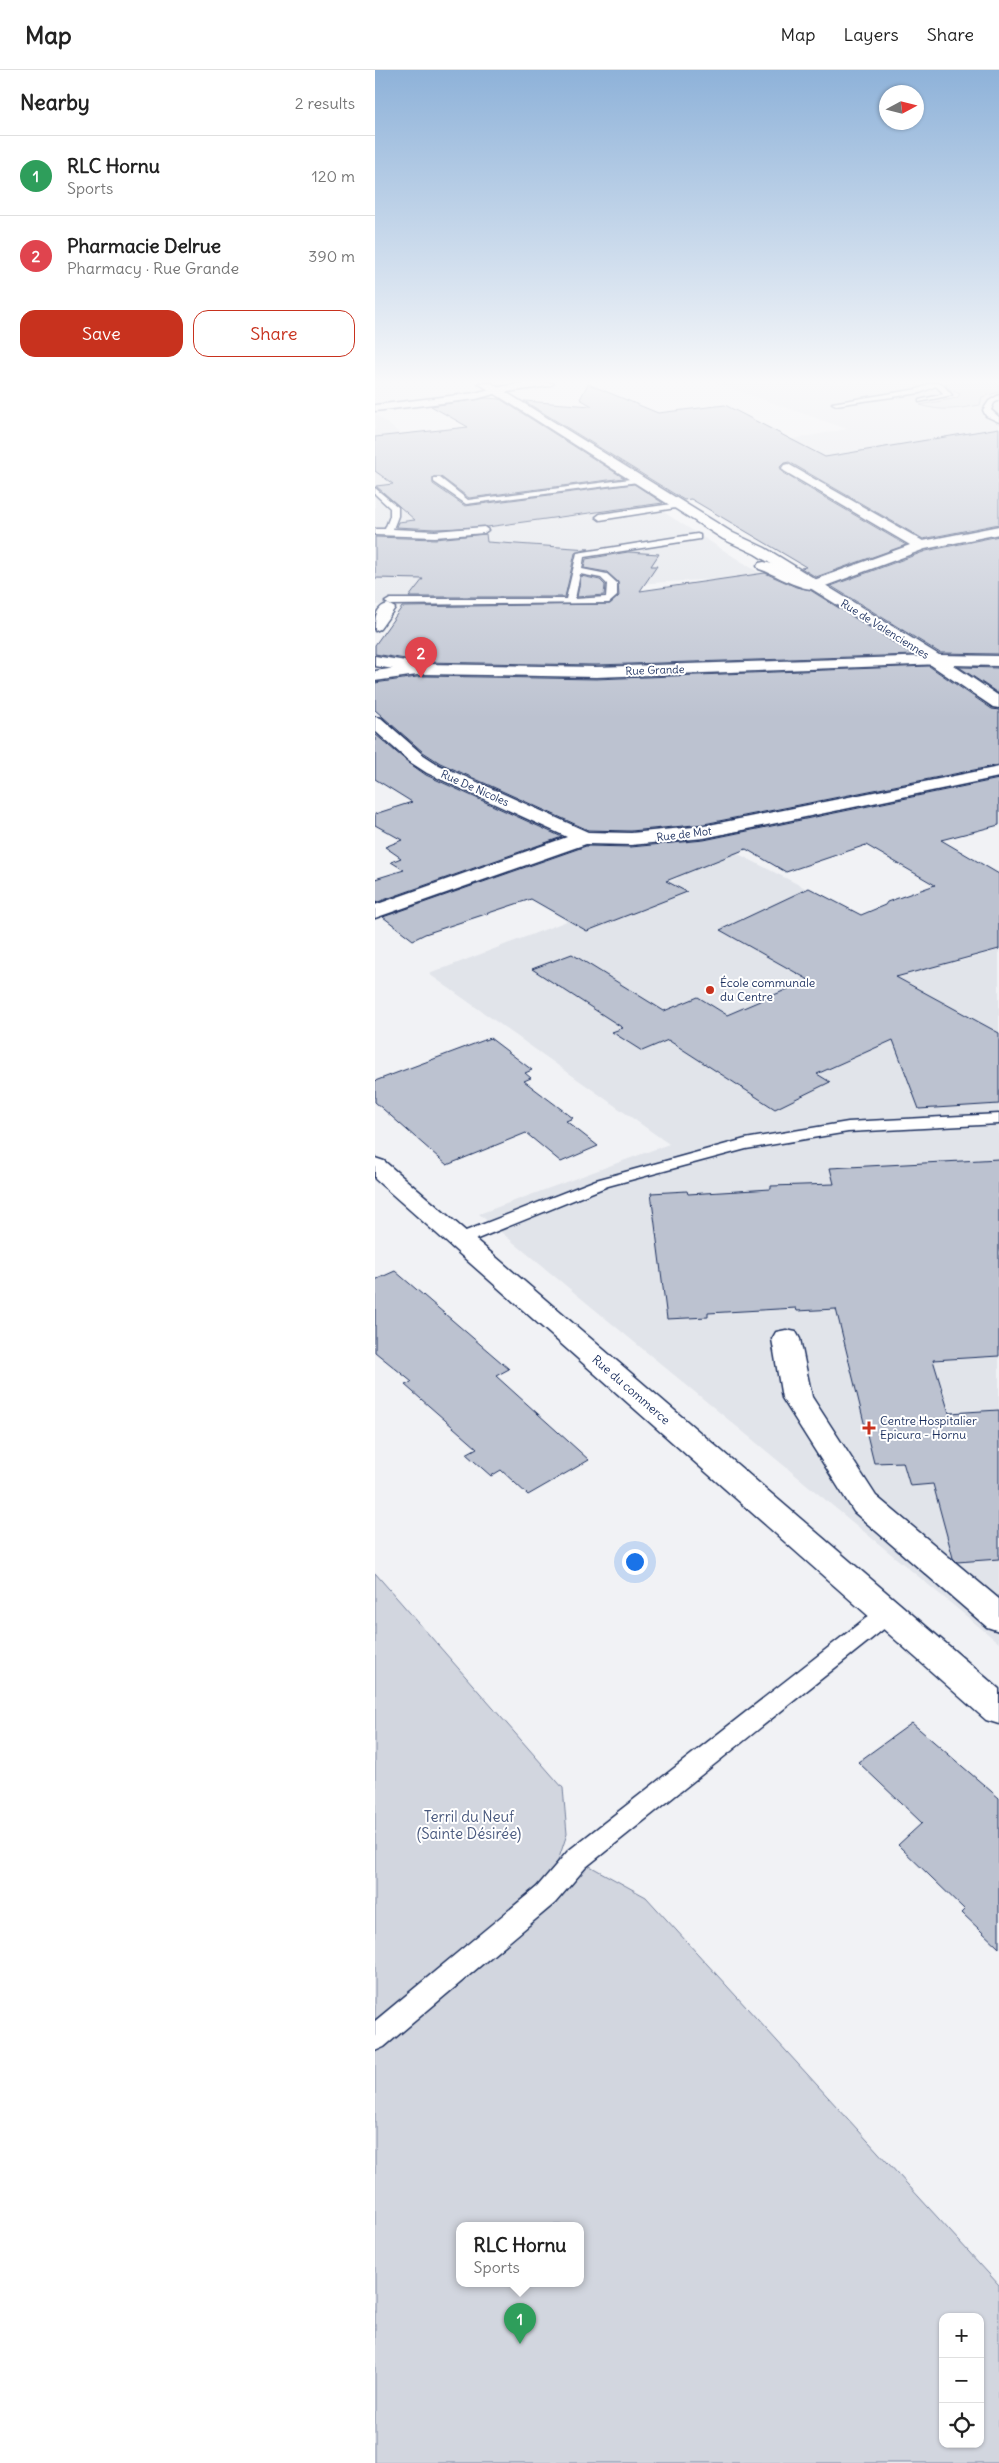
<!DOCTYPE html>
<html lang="en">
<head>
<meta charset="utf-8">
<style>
	:root { --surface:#fff; --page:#f6f6f6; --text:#222; --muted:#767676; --line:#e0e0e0; --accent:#c8321e }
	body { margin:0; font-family:Delius,sans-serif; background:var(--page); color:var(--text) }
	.controls { position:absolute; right:15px; bottom:15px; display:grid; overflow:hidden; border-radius:10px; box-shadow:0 1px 4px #0004 }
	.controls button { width:45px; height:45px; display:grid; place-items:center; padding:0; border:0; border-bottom:1px solid var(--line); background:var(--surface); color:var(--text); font:25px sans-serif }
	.compass { position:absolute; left:504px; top:15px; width:45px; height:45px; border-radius:50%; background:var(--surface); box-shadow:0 1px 4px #0004; rotate:83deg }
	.you { position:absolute; left:259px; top:1491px; width:18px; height:18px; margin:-12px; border:4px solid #fff; border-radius:50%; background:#1a73e8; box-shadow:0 0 0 8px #1a73e833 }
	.badge { display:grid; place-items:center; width:32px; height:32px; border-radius:50%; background:var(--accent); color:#fff; font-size:16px; font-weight:700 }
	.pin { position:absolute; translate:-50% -41px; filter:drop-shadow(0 1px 2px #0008) }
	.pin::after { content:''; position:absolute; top:26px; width:18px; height:15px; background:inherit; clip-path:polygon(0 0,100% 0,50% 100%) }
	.popup { position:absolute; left:81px; top:2152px; width:128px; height:65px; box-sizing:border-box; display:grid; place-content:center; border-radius:10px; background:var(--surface); filter:drop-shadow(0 1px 4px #0005); font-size:16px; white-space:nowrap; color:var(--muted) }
	.popup b { font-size:19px; color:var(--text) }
	.popup::after { content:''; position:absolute; left:50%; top:100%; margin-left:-10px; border:10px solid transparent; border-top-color:var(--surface) }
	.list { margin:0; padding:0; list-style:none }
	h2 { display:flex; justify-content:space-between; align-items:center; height:65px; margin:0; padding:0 20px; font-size:21px }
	h2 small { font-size:16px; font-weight:400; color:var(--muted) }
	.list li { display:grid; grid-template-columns:32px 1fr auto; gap:15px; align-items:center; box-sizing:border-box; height:80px; padding:0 20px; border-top:1px solid var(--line) }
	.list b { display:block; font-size:19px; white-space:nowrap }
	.list p { margin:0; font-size:16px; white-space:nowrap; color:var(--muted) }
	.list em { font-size:16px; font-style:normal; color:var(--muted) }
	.actions { display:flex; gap:10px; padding:15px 20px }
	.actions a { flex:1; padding:11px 0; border:1px solid var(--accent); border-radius:15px; text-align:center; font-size:18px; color:var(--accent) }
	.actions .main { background:var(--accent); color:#fff }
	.icon { flex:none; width:28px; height:28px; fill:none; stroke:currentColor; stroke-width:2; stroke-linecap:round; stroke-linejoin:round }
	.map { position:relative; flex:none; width:624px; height:2393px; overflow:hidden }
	header { display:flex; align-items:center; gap:30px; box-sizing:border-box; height:70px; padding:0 25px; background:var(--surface); border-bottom:1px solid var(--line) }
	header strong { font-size:24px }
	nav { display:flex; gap:28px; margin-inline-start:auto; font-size:18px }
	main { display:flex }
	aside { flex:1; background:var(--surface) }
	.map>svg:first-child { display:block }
	.built { fill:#e1e4ea }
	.green { fill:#d2d6df; stroke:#76829e; fill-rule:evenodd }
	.building { fill:#bcc2d0; stroke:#1b2f5e }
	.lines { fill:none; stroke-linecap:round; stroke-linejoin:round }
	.lane-casing { stroke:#1b2f5e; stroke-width:3 }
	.street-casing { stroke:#1b2f5e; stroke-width:3 }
	.secondary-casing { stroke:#1b2f5e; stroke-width:3 }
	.primary-casing { stroke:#1b2f5e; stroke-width:3 }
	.lane { fill:#fff; fill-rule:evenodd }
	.street { fill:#fff; fill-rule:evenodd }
	.secondary { fill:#fff; fill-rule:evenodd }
	.primary { fill:#fff; fill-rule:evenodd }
	.poi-dot { fill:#c8321e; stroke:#fff; stroke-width:2 }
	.labels { text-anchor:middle; stroke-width:4; stroke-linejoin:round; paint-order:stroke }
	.far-street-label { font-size:11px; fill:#1b2f5e; stroke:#fff }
	.poi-label { font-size:12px; fill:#1b2f5e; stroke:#fff; text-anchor:start }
	.street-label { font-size:12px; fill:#1b2f5e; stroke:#fff }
	.near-park-label { font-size:15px; fill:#49597e; stroke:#fff }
</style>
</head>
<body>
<header>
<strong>Map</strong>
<nav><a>Map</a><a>Layers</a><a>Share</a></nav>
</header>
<main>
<aside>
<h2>Nearby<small>2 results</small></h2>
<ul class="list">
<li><span class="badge" style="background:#2e9e5b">1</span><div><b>RLC Hornu</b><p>Sports</p></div><em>120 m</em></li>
<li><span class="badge" style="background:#e0444e">2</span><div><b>Pharmacie Delrue</b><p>Pharmacy · Rue Grande</p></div><em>390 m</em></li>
</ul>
<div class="actions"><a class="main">Save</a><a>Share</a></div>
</aside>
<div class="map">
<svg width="624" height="2393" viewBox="0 0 624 2393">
	<rect width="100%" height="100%" fill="#f1f2f5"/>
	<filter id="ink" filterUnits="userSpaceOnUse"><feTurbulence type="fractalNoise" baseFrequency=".02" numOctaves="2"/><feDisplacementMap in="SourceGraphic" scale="10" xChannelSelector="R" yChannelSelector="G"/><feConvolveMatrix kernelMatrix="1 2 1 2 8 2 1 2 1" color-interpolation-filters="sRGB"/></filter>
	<g filter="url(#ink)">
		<g class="built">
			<path d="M341,313H624V452L385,375L472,359Z"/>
			<path d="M0,344L53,385L0,391Z"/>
			<path d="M205,389L386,504L360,508L260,514L265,537L0,535V402L30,408Z"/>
			<path d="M330,767L578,893L624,880V1573L104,1144L294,1074L54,904L304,808L269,789L276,780Z"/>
		</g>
		<g class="green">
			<path d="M571,313H624V322L607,327L605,335C581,339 568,342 545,335L582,328L585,324L572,318Z"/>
			<path d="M0,1503L188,1718L192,1764L172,1824L202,1789L271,1827L624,2215V2393H0ZM85,2155H205V2213H85ZM568,2247H605V2374H568Z"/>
		</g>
		<g class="building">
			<path d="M213,314L283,343L350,335L450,387L624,358V454L548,469L414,392L409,393L405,397L408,403L531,475L441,507L426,498L431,497L316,429L309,430L149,331L217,336L205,329Z"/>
			<path d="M111,328L125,329L249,408L94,428L66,407H58V414L90,436L259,414L288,433L112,457L60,459L21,457L23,452L40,450L1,416L18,414L0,401V367L93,357L56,336Z"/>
			<path d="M111,464L112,472L214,479L200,483L190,527H34L48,509L0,508V467L60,469Z"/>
			<path d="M624,466V584L565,583L456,516L551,481Z"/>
			<path d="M253,482L284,484L276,496H282L265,521L390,503L421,517L435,520L539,585L221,595L49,592L0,584V575L27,537L235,534L244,526L243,512L232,502L209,498L211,489Z"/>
			<path d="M206,506L225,510L230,515L229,525L202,527Z"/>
			<path d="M554,596L617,639L624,640V695L329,754L256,761L213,760L65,693L48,682L0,640V613L49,606L221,609Z"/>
			<path d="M584,597L624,598V624Z"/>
			<path d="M0,664L34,693L51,705L187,767L0,833V809L29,800L16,792L26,788L10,777L27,770L0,755V744L37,732L0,709Z"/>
			<path d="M624,709V755L566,770L624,804V879L521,907L624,963V1034L544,1039L518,970L442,1004L455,1012L400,1039L293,970L267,981L237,962L248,958L157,899L197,884L289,941L323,927L352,945L434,910L345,860L434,818L486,845L510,835L512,832L560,815L491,775L411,802L371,779L291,811L312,822L212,861L156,829L50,864L38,870L8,847L211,776L256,777L329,770Z"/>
			<path d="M115,968L157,1000L150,1003L156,1008L149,1011L198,1048L191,1051L223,1076L186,1092L151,1063L72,1095L0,1032V1011Z"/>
			<path d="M624,1089V1286L558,1290L574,1343L624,1340V1489L582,1492L578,1488L558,1414L535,1416L528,1392L499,1393L461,1239L422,1241L421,1238L333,1243V1247L292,1249L276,1123L312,1121L313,1124L396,1119V1116L459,1114L455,1098Z"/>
			<path d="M20,1201L134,1299L121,1306L214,1390L153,1425L126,1400L116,1406L91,1384L102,1378L30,1315L37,1312L0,1282V1210Z"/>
			<path d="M537,1653L624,1728V1878L587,1843L590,1840L523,1775L547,1753L483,1692Z"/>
		</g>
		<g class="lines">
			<defs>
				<g id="lane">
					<path d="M556,313H566L577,325L544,332V330L569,324L561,316L545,323L461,335L457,333L543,319Z"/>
					<path d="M624,325V330L619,333L616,340L624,347V352L611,346L608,340L614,331Z"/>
					<path d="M59,408H65L93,430L263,408L267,410L263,412L91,434L59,412Z"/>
					<path d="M0,418L23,437V446L18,459L60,461L109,457L113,460L109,463L60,467L0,465V459H10L15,446V438L0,424Z"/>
					<path d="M304,433L308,435L307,437L225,450L221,447L225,444Z"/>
					<path d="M322,464L325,465V469L209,487L207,499L232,504L242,513V526L234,533L15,535L10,532L15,529H191L202,483ZM205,504L226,508L232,514L231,527L200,529Z"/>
					<path d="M624,1044V1054L473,1062L371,1079L233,1116L90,1174H78L75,1170L78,1166L221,1110L370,1069L473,1052Z"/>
					<path d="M512,1536L520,1538L523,1544L520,1550L211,1797L180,1833L9,1977L0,1981V1951L162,1817L193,1781L504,1538Z"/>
				</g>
				<g id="street">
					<path d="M119,318L123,319V323L101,329L0,341V335L100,323Z"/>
					<path d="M413,394L548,471L624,456V464L550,479L445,518C426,523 402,504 384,499L382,496L384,493L389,492L401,495L439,510L535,475L409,401L407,398L409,395Z"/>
					<path d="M13,534L20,538L5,559L0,561C0,549 0,537 13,534Z"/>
					<path d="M0,586L49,594L57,599L49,604L0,596Z"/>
					<path d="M0,647L6,648L47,684L64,695L213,762L256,763L329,756L624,697V707L329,768L256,775L211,774L0,848V835L192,767L52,703L35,692L0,661Z"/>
					<path d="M0,1088L9,1091L624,1619V1654L611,1650L0,1109Z"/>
					<path d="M411,1260L421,1262L425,1269L437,1327L501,1426L624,1529V1561L612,1557L479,1442L407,1328L397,1269L401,1262Z"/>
				</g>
				<g id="secondary">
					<path d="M148,313H179L174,316L119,324L114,321L119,318Z"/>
					<path d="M560,586L568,591L566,594L221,607L49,604L0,611V601L49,594L221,597Z"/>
				</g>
				<path id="primary" d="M103,313H116L358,463L390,478L564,585L624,586V596L578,595L624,626V638L618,637L556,595L550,593L540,583L380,484L348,469Z"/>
			</defs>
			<use href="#lane" class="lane-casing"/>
			<use href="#street" class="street-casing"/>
			<use href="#secondary" class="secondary-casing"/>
			<use href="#primary" class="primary-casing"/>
			<use href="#lane" class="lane"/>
			<use href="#street" class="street"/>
			<use href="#secondary" class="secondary"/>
			<use href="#primary" class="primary"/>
		</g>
	</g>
	<linearGradient id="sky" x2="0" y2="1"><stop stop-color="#8eb2d9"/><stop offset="0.48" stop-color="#f9f9fa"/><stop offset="1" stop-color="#f9f9fa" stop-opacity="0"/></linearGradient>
	<rect width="624" height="649" fill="url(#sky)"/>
	<g class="poi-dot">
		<circle cx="335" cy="920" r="5"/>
		<path d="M491.5 1350.5h5v5h5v5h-5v5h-5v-5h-5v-5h5z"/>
	</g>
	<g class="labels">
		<g class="far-street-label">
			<text transform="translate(510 559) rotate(32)" y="4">Rue de Valenciennes</text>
			<text transform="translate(280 600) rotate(-2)" y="4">Rue Grande</text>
			<text transform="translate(100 718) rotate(24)" y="4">Rue De Nicoles</text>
			<text transform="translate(309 764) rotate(-7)" y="4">Rue de Mot</text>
		</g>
		<g class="poi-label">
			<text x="345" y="917">École communale<tspan x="345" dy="14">du Centre</tspan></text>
			<text x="505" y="1355">Centre Hospitalier<tspan x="505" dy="14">Epicura - Hornu</tspan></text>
		</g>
		<g class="street-label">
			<text transform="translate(256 1320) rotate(41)" y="4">Rue du commerce</text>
		</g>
		<g class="near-park-label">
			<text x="94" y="1752">Terril du Neuf<tspan x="94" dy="17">(Sainte Désirée)</tspan></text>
		</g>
	</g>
</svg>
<div class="controls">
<button>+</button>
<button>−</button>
<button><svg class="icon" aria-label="locate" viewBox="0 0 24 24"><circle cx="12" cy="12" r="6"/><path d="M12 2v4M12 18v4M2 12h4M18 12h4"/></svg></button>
</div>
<svg class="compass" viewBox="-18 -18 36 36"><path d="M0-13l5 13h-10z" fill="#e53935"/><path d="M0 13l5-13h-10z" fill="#767676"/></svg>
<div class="you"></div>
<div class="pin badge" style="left:145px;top:2274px;background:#2e9e5b">1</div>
<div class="popup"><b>RLC Hornu</b>Sports</div>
<div class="pin badge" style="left:46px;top:608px;background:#e0444e">2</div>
</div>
</main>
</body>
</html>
